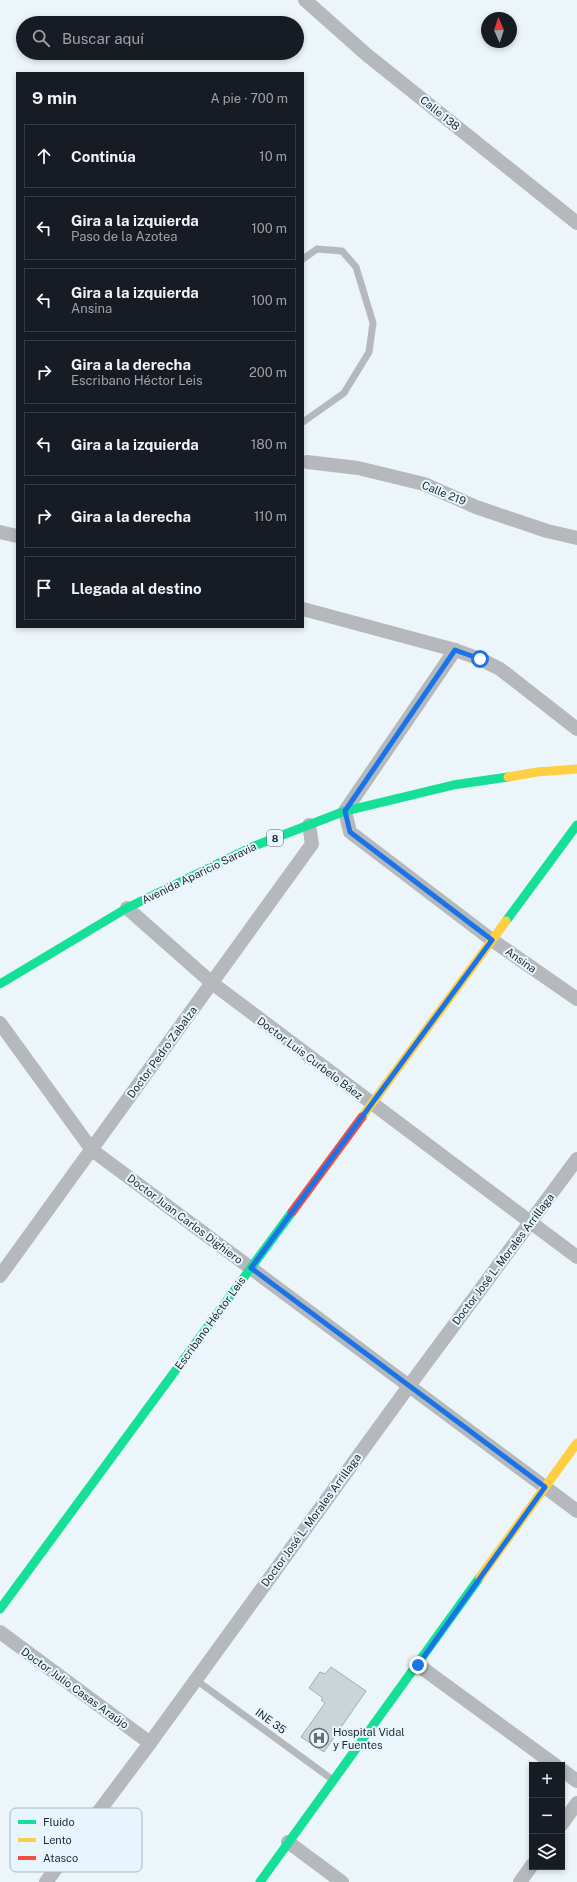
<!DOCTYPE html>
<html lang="es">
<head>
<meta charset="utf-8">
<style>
	:root { --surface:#171b24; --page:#242831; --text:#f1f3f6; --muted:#9ea1a6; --line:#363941 }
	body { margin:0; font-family:"Public Sans",sans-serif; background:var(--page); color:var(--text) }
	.controls { position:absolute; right:12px; bottom:12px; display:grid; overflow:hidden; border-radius:0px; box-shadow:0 2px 6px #0003 }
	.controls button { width:36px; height:36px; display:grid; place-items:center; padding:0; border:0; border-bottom:1px solid var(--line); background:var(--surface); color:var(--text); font:20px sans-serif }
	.compass { position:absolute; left:481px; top:12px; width:36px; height:36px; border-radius:50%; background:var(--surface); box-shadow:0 2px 6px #0003; rotate:357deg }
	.stop { position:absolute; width:12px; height:12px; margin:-9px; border:3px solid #1a73e8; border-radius:50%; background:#fff }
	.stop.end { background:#1a73e8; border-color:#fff; box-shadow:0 1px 4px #0008 }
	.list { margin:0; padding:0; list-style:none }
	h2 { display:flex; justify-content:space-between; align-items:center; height:52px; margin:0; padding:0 16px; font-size:17px }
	h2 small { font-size:13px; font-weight:400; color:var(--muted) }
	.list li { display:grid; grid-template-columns:26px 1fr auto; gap:12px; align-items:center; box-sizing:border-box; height:64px; margin:0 8px 8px; padding:0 8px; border:1px solid var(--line); border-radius:0px }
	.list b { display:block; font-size:15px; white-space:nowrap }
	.list p { margin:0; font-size:13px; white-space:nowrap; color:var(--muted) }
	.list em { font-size:13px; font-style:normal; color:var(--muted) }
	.icon { flex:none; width:22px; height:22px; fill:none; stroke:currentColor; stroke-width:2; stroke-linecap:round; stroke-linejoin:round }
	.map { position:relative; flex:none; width:577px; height:1882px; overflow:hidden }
	.search { position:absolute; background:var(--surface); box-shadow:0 2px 6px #0003; left:16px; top:16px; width:288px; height:44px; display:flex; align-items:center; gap:10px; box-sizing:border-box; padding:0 14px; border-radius:22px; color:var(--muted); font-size:15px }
	.panel { position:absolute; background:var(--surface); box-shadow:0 2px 6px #0003; left:16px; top:72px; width:288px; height:556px; border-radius:0px }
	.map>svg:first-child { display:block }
	.building { fill:#cbd5d7; stroke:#a3acaf }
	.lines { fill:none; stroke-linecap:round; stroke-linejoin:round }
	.lane { stroke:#b6b9bc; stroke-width:7 }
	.street { stroke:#b6b9bc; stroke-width:14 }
	.fast { stroke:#16e098; stroke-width:9 }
	.slow { stroke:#ffcf43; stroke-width:9 }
	.jam { stroke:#f24e42; stroke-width:9 }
	.route { stroke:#1a73e8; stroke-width:5 }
	.labels { text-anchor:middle; stroke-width:4; stroke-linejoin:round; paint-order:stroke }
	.shield { fill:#e7f6fe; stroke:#5a656b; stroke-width:1 }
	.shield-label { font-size:10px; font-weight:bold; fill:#1e272c }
	.street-label { font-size:11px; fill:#1e272c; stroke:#e7f6fe }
	.poi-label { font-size:11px; fill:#1e272c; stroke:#e7f6fe; text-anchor:start }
	.key { fill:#e7f6fe; stroke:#abb8bf; stroke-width:1 }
	.key-label { font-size:11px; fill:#1e272c }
</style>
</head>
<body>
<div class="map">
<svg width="577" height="1882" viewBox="0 0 577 1882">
	<rect width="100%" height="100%" fill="#ecf5f9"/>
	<path class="building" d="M331,1667L366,1691L324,1752L301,1737L325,1703L321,1700L323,1698L309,1688L320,1672L325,1674Z"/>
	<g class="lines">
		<g class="lane">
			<path d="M303,259L317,249L342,251L356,267L373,323L369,352L344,393L303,422"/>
			<path d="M196,1680L333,1780"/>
		</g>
		<g class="street">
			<path d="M305,0L367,55L577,223"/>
			<path d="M307,462L358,468L424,484L476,507L547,531L577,538"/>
			<path d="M0,532L17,536"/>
			<path d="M303,609L455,650L480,659L500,669L577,729"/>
			<path d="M455,650L345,811L350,832L492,940L577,999"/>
			<path d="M127,908L212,983L577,1257"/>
			<path d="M0,1023L92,1150L577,1511"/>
			<path d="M0,1276L312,844L309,825"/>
			<path d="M0,1632L150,1743"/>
			<path d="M418,1665L555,1765"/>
			<path d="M562,1770L577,1781"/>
			<path d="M562,1824L577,1803"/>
			<path d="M288,1842L342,1882"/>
			<path d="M46,1882L150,1743L409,1386L577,1159"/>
			<path d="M520,1882L532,1865"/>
		</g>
		<g class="fast">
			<path d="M506,921L577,825"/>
			<path d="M0,984L127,908L254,846L345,811L453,785L508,777"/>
			<path d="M0,1609L292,1212"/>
			<path d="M260,1882L480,1577"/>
		</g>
		<g class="slow">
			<path d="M508,777L537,772L577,769"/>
			<path d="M362,1117L506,921"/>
			<path d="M480,1577L577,1443"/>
		</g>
		<path class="jam" d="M292,1212L362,1117"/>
	</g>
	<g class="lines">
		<path class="route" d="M418,1665L545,1487L251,1268L492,940L350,832L345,811L455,650L480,659"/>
	</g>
	<defs>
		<symbol id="hospital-ring" viewBox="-11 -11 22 22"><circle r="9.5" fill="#e7f6fe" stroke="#666f74" stroke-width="1.5"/><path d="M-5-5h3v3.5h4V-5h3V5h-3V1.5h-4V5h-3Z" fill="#666f74"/></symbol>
	</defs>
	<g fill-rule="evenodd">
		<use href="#hospital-ring" x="308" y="1727" width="22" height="22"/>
	</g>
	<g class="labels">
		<rect class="shield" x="267" y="830" width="16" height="16" rx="3"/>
		<g class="shield-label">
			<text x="275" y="842">8</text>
		</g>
		<g class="street-label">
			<text transform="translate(440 113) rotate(39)" y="4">Calle 138</text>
			<text transform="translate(444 493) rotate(22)" y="4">Calle 219</text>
			<text transform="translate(199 873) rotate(-26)" y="4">Avenida Aparicio Saravia</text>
			<text transform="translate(521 960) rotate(35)" y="4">Ansina</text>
			<text transform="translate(162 1052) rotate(-54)" y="4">Doctor Pedro Zabalza</text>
			<text transform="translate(310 1058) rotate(37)" y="4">Doctor Luis Curbelo Báez</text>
			<text transform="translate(185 1219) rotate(37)" y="4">Doctor Juan Carlos Dighiero</text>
			<text transform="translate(503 1259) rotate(-53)" y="4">Doctor José L. Morales Arrillaga</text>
			<text transform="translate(210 1323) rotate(-54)" y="4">Escribano Héctor Leis</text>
			<text transform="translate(311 1520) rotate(-54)" y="4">Doctor José L. Morales Arrillaga</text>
			<text transform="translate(75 1688) rotate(36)" y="4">Doctor Julio Casas Araújo</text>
			<text transform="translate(271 1721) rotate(36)" y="4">INE 35</text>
		</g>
		<g class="poi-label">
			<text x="333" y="1736">Hospital Vidal<tspan x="333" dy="13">y Fuentes</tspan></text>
		</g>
	</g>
	<rect x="10" y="1808" width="132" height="64" rx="6" class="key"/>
	<rect x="18" y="1820" width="18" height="4" fill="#16e098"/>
	<rect x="18" y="1838" width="18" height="4" fill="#ffcf43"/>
	<rect x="18" y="1856" width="18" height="4" fill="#f24e42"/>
	<g class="key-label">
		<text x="43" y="1826">Fluido</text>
		<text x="43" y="1844">Lento</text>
		<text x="43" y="1862">Atasco</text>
	</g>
</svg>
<div class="controls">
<button>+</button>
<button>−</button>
<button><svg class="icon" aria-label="layers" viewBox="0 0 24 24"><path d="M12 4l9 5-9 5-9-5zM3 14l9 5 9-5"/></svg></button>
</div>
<svg class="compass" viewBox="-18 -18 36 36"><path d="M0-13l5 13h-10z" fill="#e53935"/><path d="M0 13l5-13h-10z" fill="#9ea1a6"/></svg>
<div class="stop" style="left:480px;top:659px"></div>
<div class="stop end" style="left:418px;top:1665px"></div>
<div class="search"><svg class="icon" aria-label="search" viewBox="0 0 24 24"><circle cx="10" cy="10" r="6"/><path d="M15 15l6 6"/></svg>Buscar aquí</div>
<section class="panel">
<h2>9 min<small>A pie · 700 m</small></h2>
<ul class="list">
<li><svg class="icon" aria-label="ahead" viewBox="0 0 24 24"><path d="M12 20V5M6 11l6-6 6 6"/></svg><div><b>Continúa</b></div><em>10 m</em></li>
<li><svg class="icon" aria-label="left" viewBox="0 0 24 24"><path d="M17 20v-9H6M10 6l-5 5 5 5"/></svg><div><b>Gira a la izquierda</b><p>Paso de la Azotea</p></div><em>100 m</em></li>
<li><svg class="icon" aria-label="left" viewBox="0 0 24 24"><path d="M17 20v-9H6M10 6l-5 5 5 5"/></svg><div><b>Gira a la izquierda</b><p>Ansina</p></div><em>100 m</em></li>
<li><svg class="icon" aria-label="right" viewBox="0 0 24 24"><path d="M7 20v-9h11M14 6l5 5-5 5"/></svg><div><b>Gira a la derecha</b><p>Escribano Héctor Leis</p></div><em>200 m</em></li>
<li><svg class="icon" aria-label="left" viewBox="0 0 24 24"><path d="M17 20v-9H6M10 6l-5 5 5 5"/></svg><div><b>Gira a la izquierda</b></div><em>180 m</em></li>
<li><svg class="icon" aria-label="right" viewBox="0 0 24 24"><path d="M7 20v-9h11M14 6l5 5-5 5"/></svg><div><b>Gira a la derecha</b></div><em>110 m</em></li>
<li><svg class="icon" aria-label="arrive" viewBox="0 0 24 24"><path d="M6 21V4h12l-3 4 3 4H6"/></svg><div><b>Llegada al destino</b></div></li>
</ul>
</section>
</div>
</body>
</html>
